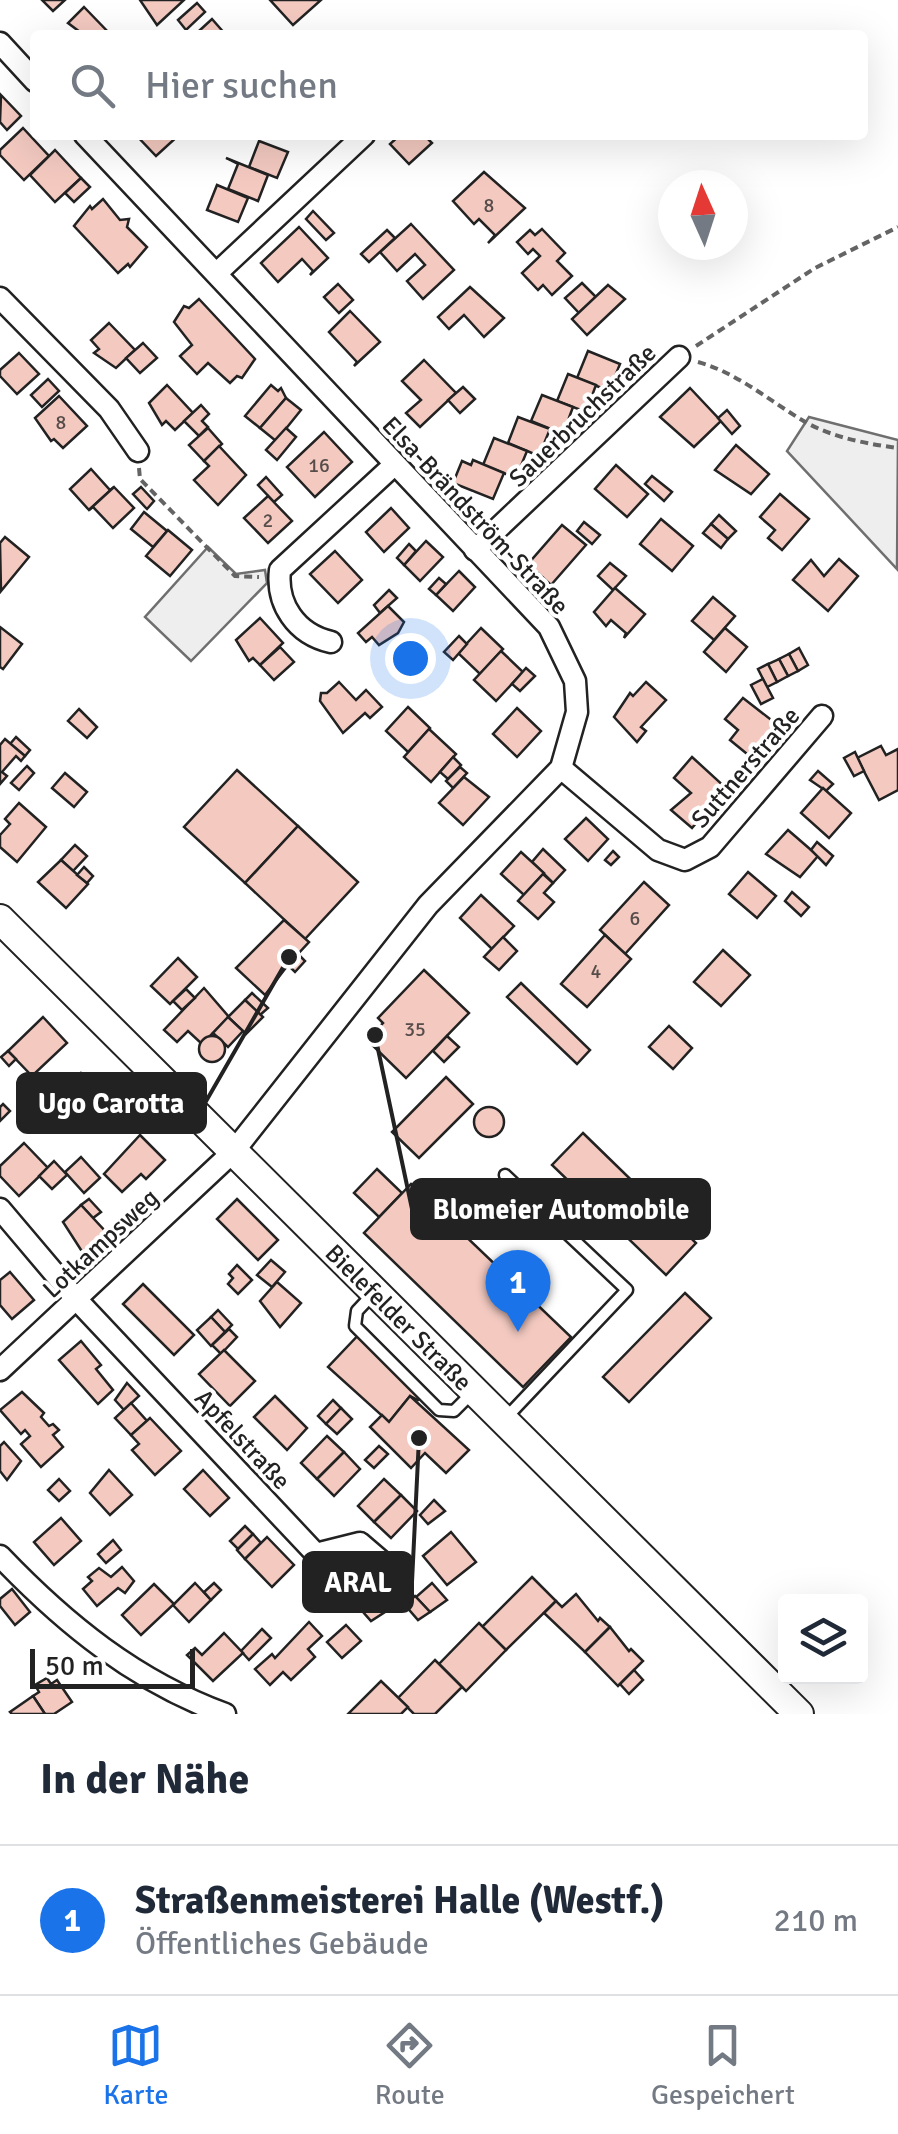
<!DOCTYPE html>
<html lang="de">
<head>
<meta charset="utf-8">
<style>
	:root { --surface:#fff; --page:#f6f6f7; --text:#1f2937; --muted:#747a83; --line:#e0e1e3; --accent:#1a73e8 }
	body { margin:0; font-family:Signika,sans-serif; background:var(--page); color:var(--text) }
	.controls { position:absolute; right:30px; bottom:30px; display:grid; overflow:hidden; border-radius:10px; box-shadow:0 10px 40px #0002 }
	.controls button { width:90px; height:90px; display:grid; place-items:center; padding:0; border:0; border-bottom:2px solid var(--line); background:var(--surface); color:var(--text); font:50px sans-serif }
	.compass { position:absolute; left:658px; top:170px; width:90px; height:90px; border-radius:50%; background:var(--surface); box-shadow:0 10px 40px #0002; rotate:357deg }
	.scale { position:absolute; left:30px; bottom:25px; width:165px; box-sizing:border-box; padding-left:10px; border:5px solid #222; border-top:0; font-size:28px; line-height:35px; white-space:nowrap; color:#222; -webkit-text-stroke:8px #fff; paint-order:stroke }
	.you { position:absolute; left:410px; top:658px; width:35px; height:35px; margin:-25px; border:8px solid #fff; border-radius:50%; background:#1a73e8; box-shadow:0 0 0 15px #1a73e833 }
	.badge { display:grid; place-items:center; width:65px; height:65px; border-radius:50%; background:var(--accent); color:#fff; font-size:32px; font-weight:700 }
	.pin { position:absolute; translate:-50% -82px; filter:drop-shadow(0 2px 5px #0008) }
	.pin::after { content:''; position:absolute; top:52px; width:35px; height:30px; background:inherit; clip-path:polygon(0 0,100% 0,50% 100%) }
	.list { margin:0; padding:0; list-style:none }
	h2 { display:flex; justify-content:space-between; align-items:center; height:130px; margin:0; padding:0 40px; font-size:42px }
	h2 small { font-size:32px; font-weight:400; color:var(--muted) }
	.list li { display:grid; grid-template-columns:65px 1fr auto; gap:30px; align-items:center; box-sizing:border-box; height:150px; padding:0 40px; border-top:2px solid var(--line) }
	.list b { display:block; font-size:38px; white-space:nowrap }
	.list p { margin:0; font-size:32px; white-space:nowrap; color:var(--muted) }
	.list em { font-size:32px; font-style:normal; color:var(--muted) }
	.icon { flex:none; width:55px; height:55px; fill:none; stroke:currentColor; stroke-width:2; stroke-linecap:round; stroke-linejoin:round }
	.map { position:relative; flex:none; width:898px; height:1714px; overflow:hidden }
	.search { position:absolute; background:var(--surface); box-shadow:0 10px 40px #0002; left:30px; right:30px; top:30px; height:110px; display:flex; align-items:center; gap:25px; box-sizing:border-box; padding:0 35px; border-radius:10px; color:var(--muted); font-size:38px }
	.sheet { height:280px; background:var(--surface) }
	nav { display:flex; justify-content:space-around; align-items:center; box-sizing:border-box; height:140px; border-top:2px solid var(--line); background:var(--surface); font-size:28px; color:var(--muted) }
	nav a { display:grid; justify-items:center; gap:5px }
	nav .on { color:var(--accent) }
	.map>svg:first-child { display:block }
	.green { fill:#eee; stroke:#6f6f6f; stroke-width:2.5 }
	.building { fill:#f3c9c0; stroke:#222; stroke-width:2.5 }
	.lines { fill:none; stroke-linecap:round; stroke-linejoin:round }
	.lane-casing { stroke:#222; stroke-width:15 }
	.street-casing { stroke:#222; stroke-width:25 }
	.secondary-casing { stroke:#222; stroke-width:32 }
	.path { stroke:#646464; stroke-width:4; stroke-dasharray:8 5; stroke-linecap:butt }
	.lane { stroke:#fff; stroke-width:10 }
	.street { stroke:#fff; stroke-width:20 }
	.secondary { stroke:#fff; stroke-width:28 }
	.labels { text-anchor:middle; stroke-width:8; stroke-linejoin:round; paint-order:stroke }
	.number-label { font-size:20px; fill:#564c4a }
	.street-label { font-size:25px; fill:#222; stroke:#fff }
	.leader { fill:none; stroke:#222; stroke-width:4 }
	.callout-dot { fill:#222; stroke:#fff; stroke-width:4 }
	.callout { fill:#222; stroke:#222; stroke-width:4 }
	.callout-label { font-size:28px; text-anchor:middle; font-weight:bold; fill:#fff }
</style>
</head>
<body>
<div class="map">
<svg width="898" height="1714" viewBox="0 0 898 1714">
	<rect width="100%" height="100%" fill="#fff"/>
	<g class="green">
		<path d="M809,417L898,440L897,569L787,451Z"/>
		<path d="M208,547L236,574L265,570L267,583L191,661L145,617Z"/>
	</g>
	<g class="building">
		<path d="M42,0H65L53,11Z"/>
		<path d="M140,0H184L157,25Z"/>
		<path d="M270,0H321L293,25Z"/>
		<path d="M197,3L205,12L186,30L178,20Z"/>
		<path d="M84,7L111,35H84L68,23Z"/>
		<path d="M212,19L226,35L199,31Z"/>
		<path d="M1,95L21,116L7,130L0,122Z"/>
		<path d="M23,128L49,156L24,180L0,155V150Z"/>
		<path d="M136,135H179L156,156Z"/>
		<path d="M400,135H424L432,143L409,164L390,144Z"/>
		<path d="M259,141L288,152L277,178L249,167Z"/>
		<path d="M55,150L81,178L55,202L30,175Z"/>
		<path d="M226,158L268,175L258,201L228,189L238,164Z"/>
		<path d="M484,172L525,208L488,243L495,235L479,219L474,224L453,201Z"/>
		<path d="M81,178L90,187L74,202L65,193Z"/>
		<path d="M217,185L248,198L238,222L207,210Z"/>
		<path d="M103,199L120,220L129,219L127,227L147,247L130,267L128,264L118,273L74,226L90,206L92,209Z"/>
		<path d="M313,211L334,233L326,240L306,219Z"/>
		<path d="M411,224L454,270L423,299L407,281L425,265L415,254L397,271L380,252Z"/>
		<path d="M299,227L328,258L310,275L313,271L302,259L278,282L261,263Z"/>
		<path d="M542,229L565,253L557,261L572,276L552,295L543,285L538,290L522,273L540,256L533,249L528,254L517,242L530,230L535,235Z"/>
		<path d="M387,230L395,238L369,262L361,254Z"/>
		<path d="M582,283L596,297L579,313L565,298Z"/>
		<path d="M338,284L353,300L339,313L324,297Z"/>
		<path d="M608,285L625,299L587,335L572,319Z"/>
		<path d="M470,287L504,318L484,337L464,315L449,329L438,317Z"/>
		<path d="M199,299L255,359L242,378L237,376L230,383L208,363L197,374L180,356L192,345L174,322L184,306L189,308Z"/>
		<path d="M350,311L380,342L354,366L357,362L329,332Z"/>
		<path d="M109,323L135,350L116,368L94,353L99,349L91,340Z"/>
		<path d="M143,343L157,358L140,373L126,358Z"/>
		<path d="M588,351L620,364L609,391L577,378Z"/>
		<path d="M19,353L39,374L17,394L0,376V370Z"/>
		<path d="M424,360L456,393L420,427L406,413L421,400L402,381Z"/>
		<path d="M568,374L596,385L586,412L557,401Z"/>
		<path d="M48,379L59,391L42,407L31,395Z"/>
		<path d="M167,385L193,413L175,430L166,421L162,425L149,403Z"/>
		<path d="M271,385L278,391L281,388L286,398L260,428L245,416Z"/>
		<path d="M463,387L475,399L460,413L448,400Z"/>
		<path d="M690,388L721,421L694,447L660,417Z"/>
		<path d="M542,395L573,407L563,434L531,421Z"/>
		<path d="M59,396L87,426L63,448L54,439L51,441L35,418Z"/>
		<path d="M286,398L301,410L276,441L260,428Z"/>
		<path d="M201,405L209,414L202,421L208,427L199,436L184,421Z"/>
		<path d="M727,410L740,426L732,434L718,418Z"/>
		<path d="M518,417L550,429L539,456L508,443Z"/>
		<path d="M208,428L222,444L204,461L189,445Z"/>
		<path d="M286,428L296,437L277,460L266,450Z"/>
		<path d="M324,432L352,462L315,497L287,467Z"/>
		<path d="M494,438L527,451L516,478L483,465Z"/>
		<path d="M736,445L769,474L751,494L715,470Z"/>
		<path d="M219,446L246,475L218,505L194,480L209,466L204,461Z"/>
		<path d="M473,460L504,473L493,499L453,483L462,461L471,465Z"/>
		<path d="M616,465L648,494L627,517L595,489Z"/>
		<path d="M91,469L110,490L114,487L89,510L70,489Z"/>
		<path d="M652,476L672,492L664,501L645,484Z"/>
		<path d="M266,477L282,495L274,502L258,485Z"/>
		<path d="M114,487L134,508L113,528L93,507L89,510Z"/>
		<path d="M141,487L154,501L147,509L133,494Z"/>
		<path d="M780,494L809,519L782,550L768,538L775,530L760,517Z"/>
		<path d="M268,496L292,521L268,543L244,518Z"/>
		<path d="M391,508L409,528L384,552L366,532Z"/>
		<path d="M144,512L167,531L153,547L131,529Z"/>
		<path d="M719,515L736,531L728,539L711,524Z"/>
		<path d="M661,519L693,546L672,571L640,544Z"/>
		<path d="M584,522L600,535L592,544L577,531Z"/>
		<path d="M711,524L728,539L721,548L703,533Z"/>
		<path d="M562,525L586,545L551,585L528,564Z"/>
		<path d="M168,530L192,550L170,576L146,556Z"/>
		<path d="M5,537L29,557L1,591L0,543Z"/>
		<path d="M426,541L443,557L420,581L404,565Z"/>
		<path d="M409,544L416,551L404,565L397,558Z"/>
		<path d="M335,551L362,580L338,603L310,574Z"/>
		<path d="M839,559L858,576L828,611L793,580L811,560L824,576Z"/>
		<path d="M610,563L626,576L613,590L598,576Z"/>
		<path d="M459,571L475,587L453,611L436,595Z"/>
		<path d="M439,578L446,584L436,595L429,589Z"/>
		<path d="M615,588L645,614L624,638L626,633L611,620L606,626L594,612Z"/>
		<path d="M389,590L397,598L380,613L374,605Z"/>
		<path d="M713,597L735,616L714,640L692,621Z"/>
		<path d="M388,606L404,622L398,633L379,645L372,637L366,642L358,633Z"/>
		<path d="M260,618L283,643L260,665L253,658L249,661L236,640Z"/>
		<path d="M0,627L22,644L3,669L0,667Z"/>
		<path d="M481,628L503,649L480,674L458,653Z"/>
		<path d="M725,628L747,647L726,672L704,652Z"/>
		<path d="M459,636L467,644L453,660L444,652Z"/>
		<path d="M280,647L294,662L274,680L260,665Z"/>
		<path d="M799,648L808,665L798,671L789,654Z"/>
		<path d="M501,651L523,672L496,701L474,680Z"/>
		<path d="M789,654L798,671L788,676L779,659Z"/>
		<path d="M779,659L788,676L777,682L768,664Z"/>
		<path d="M768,664L777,682L767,687L758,669Z"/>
		<path d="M526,668L535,676L520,691L512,684Z"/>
		<path d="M763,679L773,698L761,704L751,685Z"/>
		<path d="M339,682L356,700L366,690L382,707L370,718L365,713L343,733L320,701L321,693H327Z"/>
		<path d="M646,682L666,700L641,727L646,731L637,742L614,717L630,693L633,696Z"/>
		<path d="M743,698L779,726L752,758L730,740L738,730L725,719Z"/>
		<path d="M408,707L430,728L408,752L386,731Z"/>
		<path d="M517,708L541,731L517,757L493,734Z"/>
		<path d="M79,709L97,727L87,738L68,721Z"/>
		<path d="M429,729L456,754L431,782L404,757Z"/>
		<path d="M16,737L30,750L25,756L10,744Z"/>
		<path d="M5,739L25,756L21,761L16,756L2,772L7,776L0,784V745Z"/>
		<path d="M881,746L886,755L898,749V790L879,800L857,758Z"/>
		<path d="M855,752L864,771L854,776L844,758Z"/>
		<path d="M453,757L461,765L448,779L440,772Z"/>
		<path d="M692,757L726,788L692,828L671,810L691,793L674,778Z"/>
		<path d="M27,766L34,773L19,790L11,783Z"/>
		<path d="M460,767L467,773L453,788L446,781Z"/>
		<path d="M237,770L298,826L245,883L184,827Z"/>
		<path d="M818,771L833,784L826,791L810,780Z"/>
		<path d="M65,773L87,792L74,807L52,788Z"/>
		<path d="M464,777L489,797L463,825L439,803Z"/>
		<path d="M823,788L851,813L829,838L801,813Z"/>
		<path d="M19,803L46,827L17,862L0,847V835L10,824L5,819Z"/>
		<path d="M586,818L608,839L588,861L565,839Z"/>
		<path d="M298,826L358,882L305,939L245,883Z"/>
		<path d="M788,830L818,856L800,877L766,854Z"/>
		<path d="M817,842L833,856L826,865L811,850Z"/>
		<path d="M75,845L87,856L73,871L61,860Z"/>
		<path d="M543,849L565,870L553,883L532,862Z"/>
		<path d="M613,851L619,857L611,865L605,860Z"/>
		<path d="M521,852L544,873L524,895L501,874Z"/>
		<path d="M61,860L88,884L66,908L38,882Z"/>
		<path d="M84,867L93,876L87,883L77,875Z"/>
		<path d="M748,872L776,896L757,918L729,894Z"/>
		<path d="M543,874L553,883L544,893L554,902L538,919L518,901Z"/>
		<path d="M644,882L669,905L625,954L600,930Z"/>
		<path d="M792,892L809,907L801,916L785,901Z"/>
		<path d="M481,895L514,926L492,949L460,918Z"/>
		<path d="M284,920L309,942L298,954L305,961L295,972L288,965L265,995L236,968Z"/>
		<path d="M605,935L631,959L587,1007L561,984Z"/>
		<path d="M503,937L517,951L499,970L484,957Z"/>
		<path d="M723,950L750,975L721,1006L694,982Z"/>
		<path d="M178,958L197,977L170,1004L151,986Z"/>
		<path d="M424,970L469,1013L406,1078L367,1040L383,1023L378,1018Z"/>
		<path d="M521,983L590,1050L577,1064L507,997Z"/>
		<path d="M204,988L229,1017L202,1044L188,1031L177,1042L164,1030Z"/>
		<path d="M186,989L195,998L182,1010L173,1001Z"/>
		<path d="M252,993L268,1008L260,1015L245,1000Z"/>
		<path d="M245,1000L263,1017L246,1034L228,1017Z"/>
		<path d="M43,1017L67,1043L32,1076L8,1051Z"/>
		<path d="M228,1017L243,1031L228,1047L213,1033Z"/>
		<path d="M669,1026L692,1048L673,1069L649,1047Z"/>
		<path d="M447,1036L459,1047L444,1062L433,1051Z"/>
		<circle cx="212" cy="1049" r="13"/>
		<path d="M8,1051L16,1059L9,1066L1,1057Z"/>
		<path d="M81,1073L98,1086L63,1120L59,1116L65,1110L54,1099Z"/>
		<path d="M446,1077L473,1104L419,1158L392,1132Z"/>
		<path d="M3,1104L10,1111L0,1121V1107Z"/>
		<circle cx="489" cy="1122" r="15"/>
		<path d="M583,1133L696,1243L666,1275L552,1165Z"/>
		<path d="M140,1135L165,1160L146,1179L141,1174L122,1192L104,1174Z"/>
		<path d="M24,1143L48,1168L19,1196L0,1176V1166Z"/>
		<path d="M81,1157L100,1178L84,1193L65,1172Z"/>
		<path d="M54,1161L67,1175L52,1189L39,1176Z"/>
		<path d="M377,1169L402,1193L379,1217L354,1193Z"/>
		<path d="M411,1184L571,1337L523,1387L364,1233Z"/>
		<path d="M89,1199L101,1212L93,1218L81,1205Z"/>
		<path d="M237,1199L278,1240L258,1260L217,1219Z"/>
		<path d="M81,1205L106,1232L83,1253L63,1222Z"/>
		<path d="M271,1260L285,1272L272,1287L257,1275Z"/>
		<path d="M237,1265L252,1280L238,1294L228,1284L233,1278L229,1274Z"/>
		<path d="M10,1272L34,1300L12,1319L0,1305V1280Z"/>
		<path d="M277,1282L301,1303L280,1327L260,1301Z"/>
		<path d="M143,1284L194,1335L174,1355L123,1304Z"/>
		<path d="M685,1293L711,1318L629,1402L603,1377Z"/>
		<path d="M218,1310L232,1325L225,1332L211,1317Z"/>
		<path d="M211,1317L225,1332L211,1346L197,1330Z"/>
		<path d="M365,1328L427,1390L418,1400L410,1396L389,1422L328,1367Z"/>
		<path d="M229,1329L237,1337L221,1354L212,1345Z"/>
		<path d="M81,1341L101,1365L96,1369L113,1390L98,1404L59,1360Z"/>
		<path d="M224,1350L255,1381L230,1406L199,1374Z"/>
		<path d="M127,1383L139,1396L124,1410L115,1400Z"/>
		<path d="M22,1392L44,1413L41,1417L49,1426L53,1424L59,1430L53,1435L63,1447L41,1467L21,1444L30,1436L25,1430L21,1434L0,1410Z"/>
		<path d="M275,1396L307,1428L287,1450L254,1417Z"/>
		<path d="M410,1396L469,1450L446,1473L425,1453L411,1468L370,1427L382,1415L389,1422Z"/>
		<path d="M333,1400L341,1408L326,1424L318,1416Z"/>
		<path d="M131,1403L147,1421L131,1435L115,1418Z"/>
		<path d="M341,1408L352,1419L337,1434L326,1424Z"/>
		<path d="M150,1418L181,1451L155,1475L132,1450L139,1444L131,1435Z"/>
		<path d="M327,1436L344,1452L317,1479L301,1463Z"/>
		<path d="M4,1442L21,1461L7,1480L0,1471V1446Z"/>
		<path d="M379,1446L388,1454L374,1468L365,1460Z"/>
		<path d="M344,1452L360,1469L334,1496L317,1479Z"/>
		<path d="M109,1470L132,1495L110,1515L90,1493Z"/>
		<path d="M203,1470L229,1498L210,1516L184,1489Z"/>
		<path d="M59,1479L70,1491L59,1501L48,1490Z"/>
		<path d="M384,1479L401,1495L374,1522L358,1506Z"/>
		<path d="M401,1495L417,1511L391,1538L374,1522Z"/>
		<path d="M434,1500L445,1511L428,1524L420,1515Z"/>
		<path d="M61,1518L81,1541L54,1565L34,1542Z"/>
		<path d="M245,1526L253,1534L238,1549L230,1541Z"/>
		<path d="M451,1532L476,1562L447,1585L423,1556Z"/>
		<path d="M253,1534L261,1543L245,1559L237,1550Z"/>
		<path d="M267,1537L294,1565L272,1587L245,1559Z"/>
		<path d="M113,1540L121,1550L106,1563L98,1554Z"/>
		<path d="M122,1567L134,1581L125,1593L118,1588L97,1606L83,1589L92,1581L88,1577L99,1568L111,1577Z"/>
		<path d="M372,1575L402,1601L371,1621L349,1596Z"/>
		<path d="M532,1577L556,1601L506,1650L482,1627Z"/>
		<path d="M195,1583L211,1600L189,1622L173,1605Z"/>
		<path d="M214,1583L221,1590L211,1600L204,1592Z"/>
		<path d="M432,1583L447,1600L430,1612L416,1597Z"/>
		<path d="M154,1584L174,1604L141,1635L122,1615Z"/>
		<path d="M12,1589L30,1612L15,1625L0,1606V1599Z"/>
		<path d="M576,1594L598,1621L600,1618L610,1627L585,1652L544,1613L556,1601L562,1607Z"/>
		<path d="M415,1596L430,1612L418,1620L405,1605Z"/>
		<path d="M309,1622L322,1636L308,1649L315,1657L291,1680L283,1672L270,1685L255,1669L272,1654L275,1658Z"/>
		<path d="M479,1623L506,1650L466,1691L439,1664Z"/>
		<path d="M346,1625L361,1641L342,1658L327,1642Z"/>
		<path d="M610,1627L629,1651L631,1649L643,1661L618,1686L585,1652Z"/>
		<path d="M262,1629L271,1638L249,1660L241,1651Z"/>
		<path d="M224,1633L243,1653L213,1681L187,1655L195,1648L202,1655Z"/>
		<path d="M435,1660L462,1687L435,1714H414L398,1698Z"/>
		<path d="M634,1670L643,1680L629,1694L620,1684Z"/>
		<path d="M47,1678L51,1684L57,1680L72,1702L54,1714H45L33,1696L39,1692L35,1685Z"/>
		<path d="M381,1681L408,1707L401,1714H348Z"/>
		<path d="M33,1696L45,1714H12L10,1712Z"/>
	</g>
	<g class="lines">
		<defs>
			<g id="lane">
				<path d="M372,1295L357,1311L355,1326L439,1410L454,1411L473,1392"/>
				<path d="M504,1420L627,1290L505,1175"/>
			</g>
			<g id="street">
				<path d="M0,43L35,81"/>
				<path d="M217,273L364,135"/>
				<path d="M0,298L109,409L138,451"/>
				<path d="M475,550L679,357"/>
				<path d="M331,642C296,634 276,604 280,570L394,465"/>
				<path d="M561,768L658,850L685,860L710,847L822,716"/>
				<path d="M0,1209L77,1300L316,1554L360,1543L388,1567"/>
				<path d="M0,1370L234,1151L428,905L561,768L577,712L575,681L549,627L85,135"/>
				<path d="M0,1556C65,1624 135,1681 225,1714"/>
			</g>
			<path id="secondary" d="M0,919L799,1714"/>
		</defs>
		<use href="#lane" class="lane-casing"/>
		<use href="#street" class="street-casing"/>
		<use href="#secondary" class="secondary-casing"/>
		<g class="path">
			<path d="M696,346L815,268L898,227"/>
			<path d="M698,362C738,373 771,402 807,423C835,438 868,444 898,448"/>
			<path d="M139,468L140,479L235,576L259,577"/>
		</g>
		<use href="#lane" class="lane"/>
		<use href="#street" class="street"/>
		<use href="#secondary" class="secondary"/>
	</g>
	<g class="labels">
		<g class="number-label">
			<text x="489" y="212">8</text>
			<text x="61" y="429">8</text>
			<text x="319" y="472">16</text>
			<text x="268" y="527">2</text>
			<text x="635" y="925">6</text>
			<text x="596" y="978">4</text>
			<text x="415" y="1036">35</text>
		</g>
		<g class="street-label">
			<text transform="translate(582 415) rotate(-44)" y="9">Sauerbruchstraße</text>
			<text transform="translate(476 515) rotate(47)" y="9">Elsa-Brändström-Straße</text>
			<text transform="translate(745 767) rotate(-49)" y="9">Suttnerstraße</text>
			<text transform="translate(100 1243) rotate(-43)" y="9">Lotkampsweg</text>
			<text transform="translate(399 1317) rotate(45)" y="9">Bielefelder Straße</text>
			<text transform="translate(243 1439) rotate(47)" y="9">Apfelstraße</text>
		</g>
	</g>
	<path class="leader" d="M289 957L205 1103M375 1035L412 1209M419 1438L412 1582"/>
	<g class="callout-dot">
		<circle cx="289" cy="957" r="10"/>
		<circle cx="375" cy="1035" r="10"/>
		<circle cx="419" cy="1438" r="10"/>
	</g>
	<g class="callout">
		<rect x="18" y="1074" width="187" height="58" rx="10"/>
		<rect x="412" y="1180" width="297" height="58" rx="10"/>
		<rect x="304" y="1553" width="108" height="58" rx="10"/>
	</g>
	<g class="callout-label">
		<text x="111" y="1113">Ugo Carotta</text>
		<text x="561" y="1219">Blomeier Automobile</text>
		<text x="358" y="1592">ARAL</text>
	</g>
</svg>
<div class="controls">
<button><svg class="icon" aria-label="layers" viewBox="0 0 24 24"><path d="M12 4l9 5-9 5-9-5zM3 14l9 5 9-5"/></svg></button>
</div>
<svg class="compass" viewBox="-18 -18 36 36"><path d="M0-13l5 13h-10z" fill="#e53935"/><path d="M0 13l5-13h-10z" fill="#747a83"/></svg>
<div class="scale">50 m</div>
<div class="you"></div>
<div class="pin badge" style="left:518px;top:1332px">1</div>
<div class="search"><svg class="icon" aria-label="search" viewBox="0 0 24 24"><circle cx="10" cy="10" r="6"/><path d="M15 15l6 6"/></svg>Hier suchen</div>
</div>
<section class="sheet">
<h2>In der Nähe<small></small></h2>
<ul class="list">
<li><span class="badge">1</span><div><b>Straßenmeisterei Halle (Westf.)</b><p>Öffentliches Gebäude</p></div><em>210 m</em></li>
</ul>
</section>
<nav>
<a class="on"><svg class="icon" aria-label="map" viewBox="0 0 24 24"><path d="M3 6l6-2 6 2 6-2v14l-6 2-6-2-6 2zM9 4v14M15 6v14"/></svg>Karte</a>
<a><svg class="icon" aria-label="directions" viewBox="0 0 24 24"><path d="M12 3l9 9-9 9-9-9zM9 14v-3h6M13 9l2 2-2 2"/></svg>Route</a>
<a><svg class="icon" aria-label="saved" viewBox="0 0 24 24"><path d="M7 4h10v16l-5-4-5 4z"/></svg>Gespeichert</a>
</nav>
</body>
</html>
